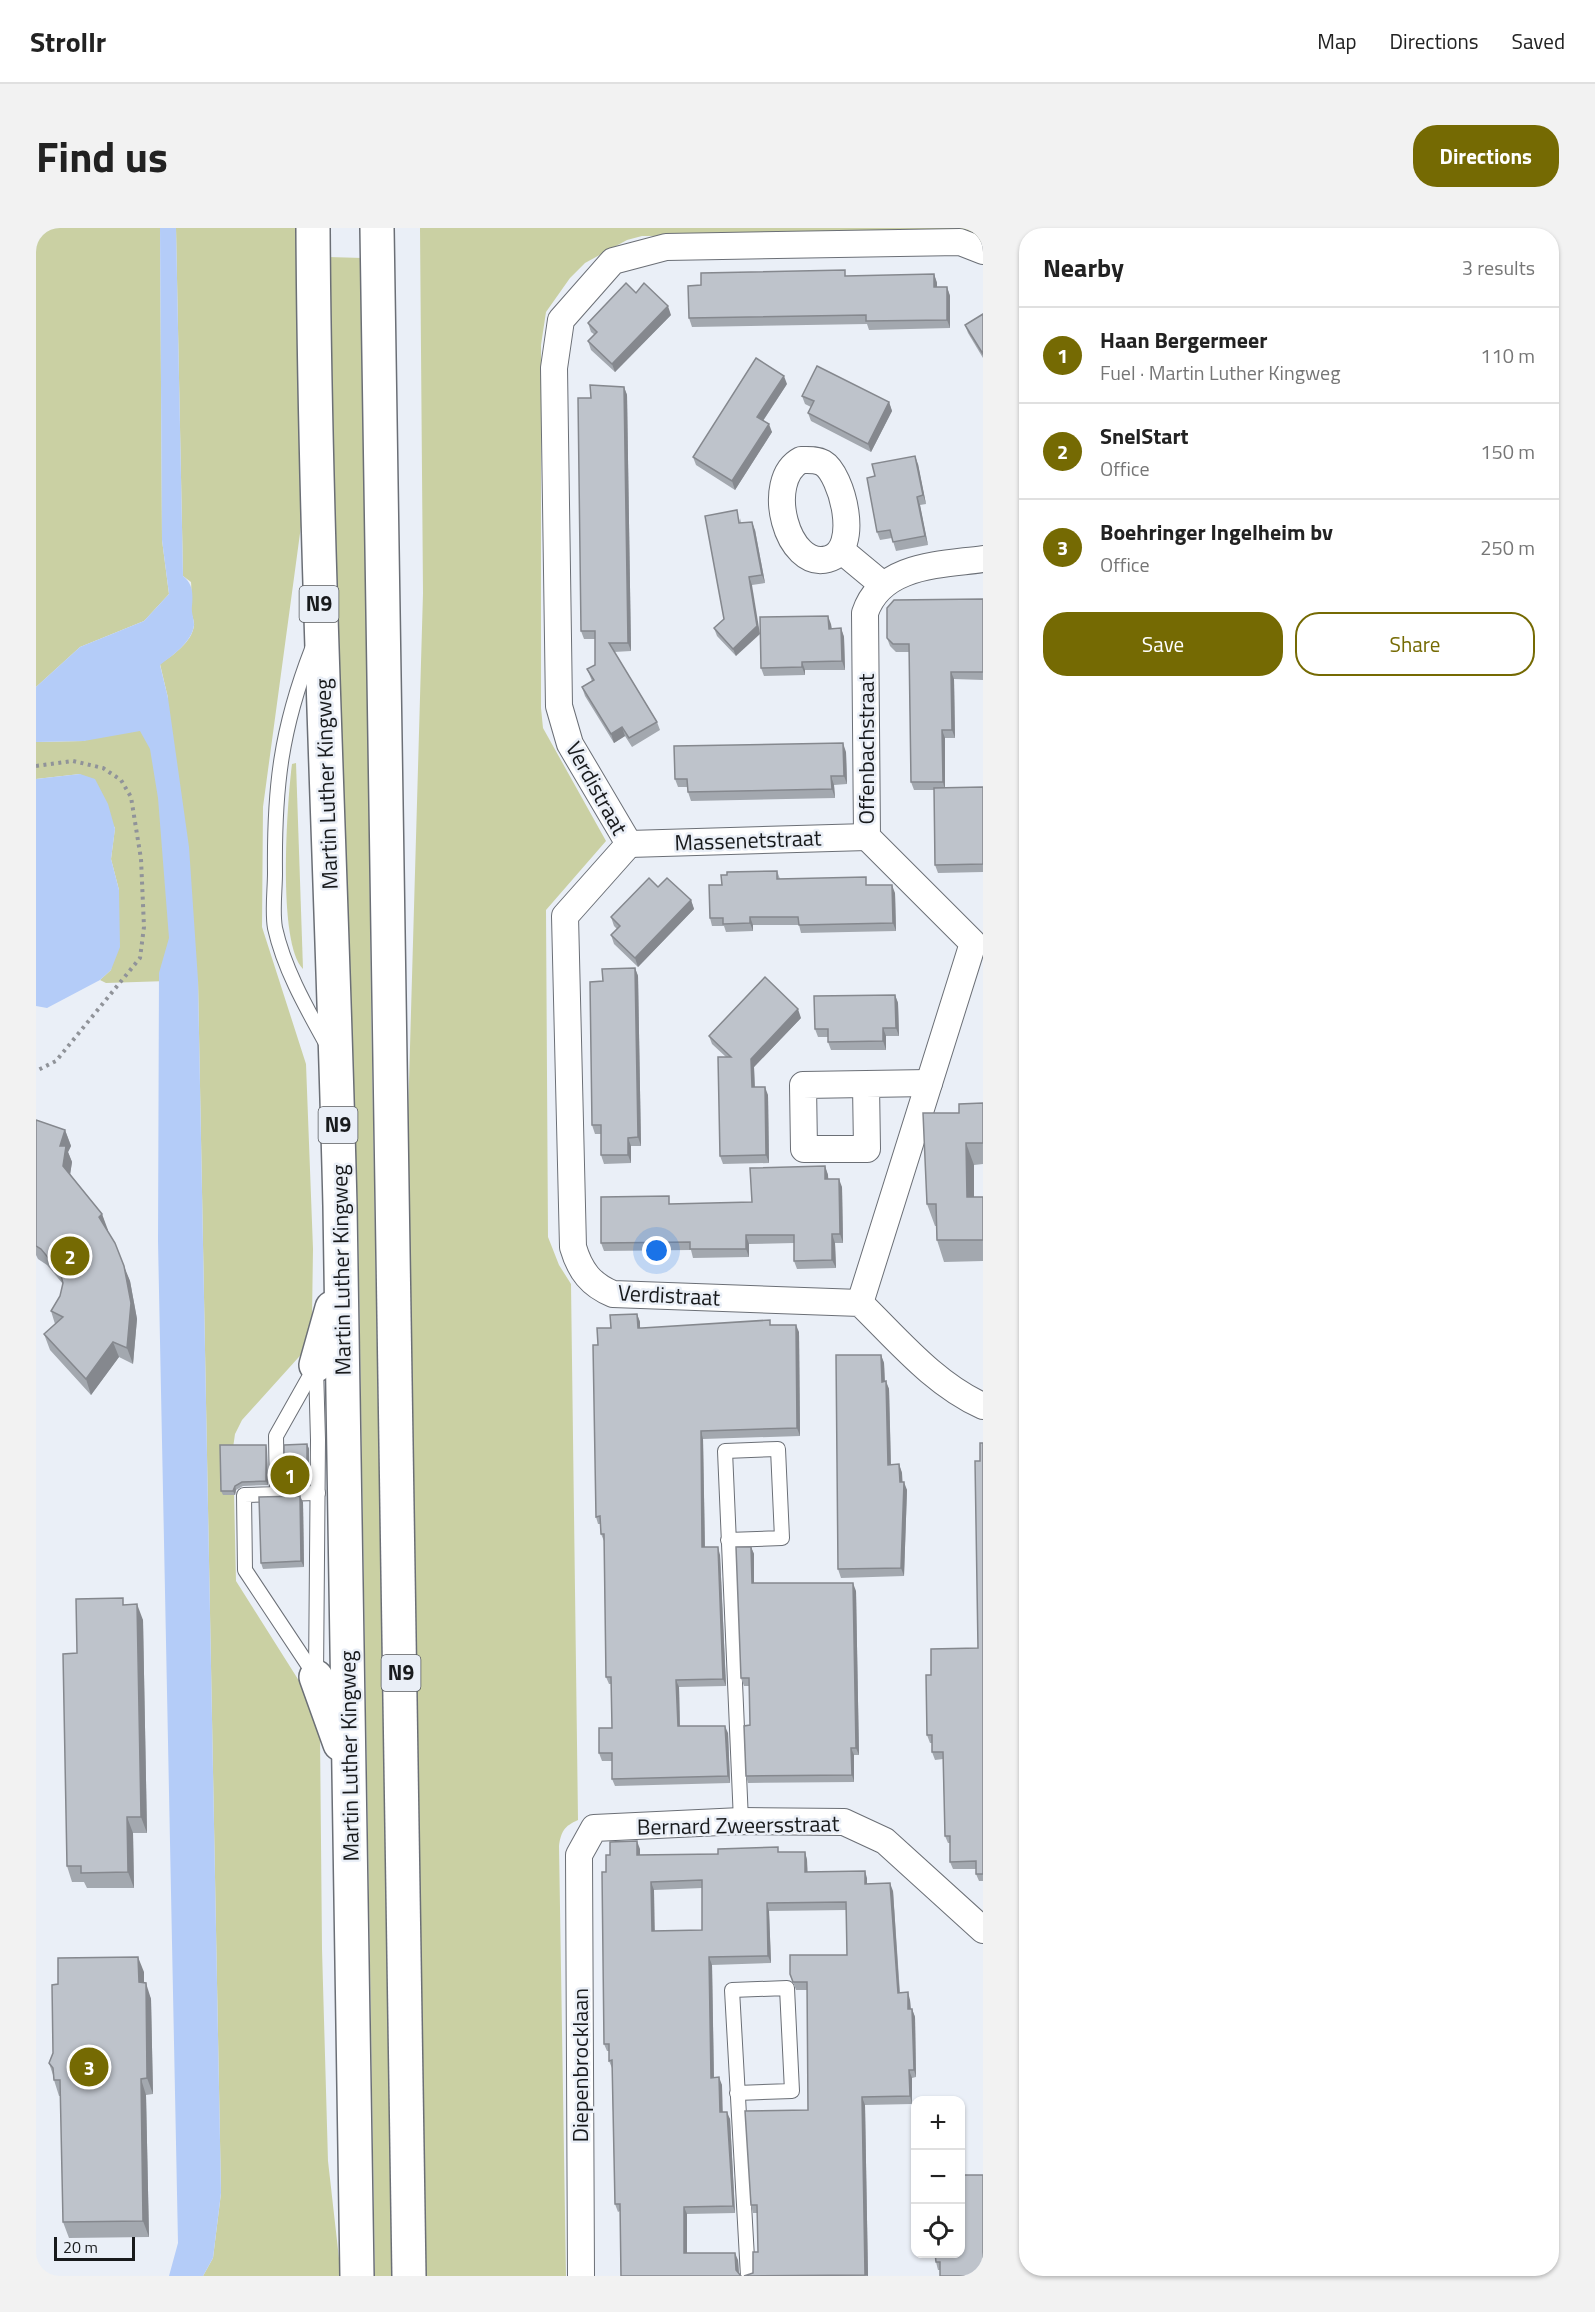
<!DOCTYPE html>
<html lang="en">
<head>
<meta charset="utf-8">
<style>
	:root { --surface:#fff; --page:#f2f2f2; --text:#222; --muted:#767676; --line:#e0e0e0; --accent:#756a03 }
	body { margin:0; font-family:"Titillium Web",sans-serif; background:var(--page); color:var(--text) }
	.controls { position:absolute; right:18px; bottom:18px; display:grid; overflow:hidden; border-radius:12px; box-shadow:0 2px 4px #0004 }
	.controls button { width:54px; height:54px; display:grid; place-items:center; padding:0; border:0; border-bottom:2px solid var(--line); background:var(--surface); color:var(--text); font:30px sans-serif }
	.scale { position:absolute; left:18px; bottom:15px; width:81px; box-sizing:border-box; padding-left:6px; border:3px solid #181a1c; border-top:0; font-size:16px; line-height:21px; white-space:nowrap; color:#181a1c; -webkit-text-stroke:4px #eaeff7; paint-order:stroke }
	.you { position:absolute; left:621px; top:1023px; width:21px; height:21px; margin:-15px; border:4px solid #fff; border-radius:50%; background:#1a73e8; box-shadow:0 0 0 9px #1a73e833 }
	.badge { display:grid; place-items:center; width:39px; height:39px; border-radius:50%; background:var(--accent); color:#fff; font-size:20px; font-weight:700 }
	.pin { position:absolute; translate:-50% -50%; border:3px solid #fff; box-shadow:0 2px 6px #0006 }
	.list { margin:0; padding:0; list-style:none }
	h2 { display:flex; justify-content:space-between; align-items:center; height:78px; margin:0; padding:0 24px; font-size:26px }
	h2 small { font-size:20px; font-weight:400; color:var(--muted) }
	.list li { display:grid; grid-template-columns:39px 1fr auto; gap:18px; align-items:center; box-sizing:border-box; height:96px; padding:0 24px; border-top:2px solid var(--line) }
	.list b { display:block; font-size:22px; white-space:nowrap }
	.list p { margin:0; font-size:20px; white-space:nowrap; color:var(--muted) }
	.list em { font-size:20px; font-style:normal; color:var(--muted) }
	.actions { display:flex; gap:12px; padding:18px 24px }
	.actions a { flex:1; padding:14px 0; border:2px solid var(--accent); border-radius:24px; text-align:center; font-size:21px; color:var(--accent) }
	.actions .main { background:var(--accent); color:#fff }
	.icon { flex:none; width:33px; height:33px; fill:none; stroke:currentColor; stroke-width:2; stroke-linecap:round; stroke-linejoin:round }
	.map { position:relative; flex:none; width:947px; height:2048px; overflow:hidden; border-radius:24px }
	header { display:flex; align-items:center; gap:36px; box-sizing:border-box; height:84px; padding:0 30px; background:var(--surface); border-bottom:2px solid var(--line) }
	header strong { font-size:28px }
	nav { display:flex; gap:33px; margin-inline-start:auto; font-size:21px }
	.intro { display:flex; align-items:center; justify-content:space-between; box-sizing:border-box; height:144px; padding:0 36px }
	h1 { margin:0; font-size:42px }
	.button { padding:15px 27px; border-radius:24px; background:var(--accent); color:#fff; font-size:21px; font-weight:700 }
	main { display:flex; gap:36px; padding:0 36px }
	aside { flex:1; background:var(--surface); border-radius:24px; box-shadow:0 2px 4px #0004 }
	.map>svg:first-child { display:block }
	.green { fill:#cad0a3 }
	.water { fill:#b4ccf8 }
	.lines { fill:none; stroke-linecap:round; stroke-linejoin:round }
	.service-casing { stroke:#6b6f76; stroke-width:16 }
	.minor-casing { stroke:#6b6f76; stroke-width:28 }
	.trunk-casing { stroke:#6b6f76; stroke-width:36 }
	.path { stroke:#909399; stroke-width:4; stroke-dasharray:3 4.5; stroke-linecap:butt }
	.service { stroke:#fff; stroke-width:14 }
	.minor { stroke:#fff; stroke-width:26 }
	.trunk { stroke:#fff; stroke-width:33 }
	.wall { fill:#a3a8af; fill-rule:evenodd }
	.shaded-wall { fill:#85888e }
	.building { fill:#bec3cb; stroke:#85888e; stroke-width:1.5; fill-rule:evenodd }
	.labels { text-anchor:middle; stroke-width:5; stroke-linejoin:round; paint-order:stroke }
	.shield { fill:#eaeff7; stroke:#575a5e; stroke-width:1.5 }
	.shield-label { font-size:21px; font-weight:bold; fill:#181a1c }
	.street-label { font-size:22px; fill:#181a1c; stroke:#eaeff7 }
</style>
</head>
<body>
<header>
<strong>Strollr</strong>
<nav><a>Map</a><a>Directions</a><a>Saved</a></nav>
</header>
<div class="intro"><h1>Find us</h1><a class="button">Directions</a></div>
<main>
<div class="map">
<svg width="947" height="2048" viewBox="0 0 947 2048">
	<rect width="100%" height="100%" fill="#eaeff7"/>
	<g class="green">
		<path d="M0,0H124L126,312L133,366L108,393L44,419L0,459Z"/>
		<path d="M140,0H261L265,298L227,579L226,699L270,836L277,1021L276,1089L271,1120L206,1192L199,1206L197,1220L200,1353L265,1456L279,1484L284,1506L286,1721L292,1933L305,2048H167L177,2030L185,1965L162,752L70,755L64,752L75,742L83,662L75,631L79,600L44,546L0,551V514L48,513L132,470L124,436C136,428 153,416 157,402C160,394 156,390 155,383C154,373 156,364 155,354L147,348Z"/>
		<path d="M384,0H947V15L923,6L606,8L591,12L549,35L534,50L510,84L505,117V480L507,500L570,613L510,682L512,1009L523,1037L535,1056L542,1592C528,1598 525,1604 523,1618L530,2048H389L372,889L387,365Z"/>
		<path d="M292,29L327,30L335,775L357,2048H339L322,989L309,617L298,445Z"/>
		<path d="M260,535L267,741C241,716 251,574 256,536Z"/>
	</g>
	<g class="water">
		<path d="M124,0H140L147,348C157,356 157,365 156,378C155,385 158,390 158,397C156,414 137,427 124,437L132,470L153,619L162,752L185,1965L177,2030L167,2048H133L142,2015L122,1013L123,745L133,710L122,570L114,521L104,503L48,513L0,514V459L44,419L108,393L133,366L126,312Z"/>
		<path d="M44,546L59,551L72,576L79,601L75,631L83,662L84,719L75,742L64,752L11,780L0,778V551Z"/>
	</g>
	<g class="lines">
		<defs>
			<g id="service">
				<path d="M276,421C245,501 238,559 239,645C239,662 236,683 239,700C248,741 271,781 291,817"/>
				<path d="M241,1266L282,1265"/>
				<path d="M692,1312L746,1310L742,1221L689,1223L705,1593"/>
				<path d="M280,1449L209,1342L208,1267L241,1266L240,1208L280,1137"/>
				<path d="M280,1449L282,1212L280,1139"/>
				<path d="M701,1865L756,1863L751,1760L696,1762L712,2048"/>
			</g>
			<g id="minor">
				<path d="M947,23L924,14L630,19L577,33L525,92L518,140L523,478L534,516L593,616L529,688L537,1019C544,1043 555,1057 577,1066L824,1075C862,1112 898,1156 947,1178"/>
				<path d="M765,232C772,232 780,231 787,235C806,246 826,322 792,331C751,343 727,252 765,232Z"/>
				<path d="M806,323L847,357"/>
				<path d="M593,616L831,609"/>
				<path d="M830,857L831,921H768L767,857L893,855"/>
				<path d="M824,1075L937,715L831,609L829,385C845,336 905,337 947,331"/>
				<path d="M545,2048L543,1627L558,1600L705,1593L808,1594L849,1613L947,1702"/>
			</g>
			<g id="trunk">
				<path d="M277,0C279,326 296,652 304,978C313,1334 314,1691 321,2048"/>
				<path d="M341,0L373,2048"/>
				<path d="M280,1137L296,1080"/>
				<path d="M280,1449L304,1516"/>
			</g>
		</defs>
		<use href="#service" class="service-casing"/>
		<use href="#minor" class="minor-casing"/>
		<use href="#trunk" class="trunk-casing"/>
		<path class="path" d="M0,538L37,533L67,540L85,552L95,569L105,631L108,699L104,730L20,833L0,843"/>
		<use href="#service" class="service"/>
		<use href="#minor" class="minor"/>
		<use href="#trunk" class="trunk"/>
	</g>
	<g class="wall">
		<path d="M898,46L901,55V59H911L914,68V100L833,102L831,96L656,99L653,90Z"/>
		<path d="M947,86V130L932,105L929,97Z"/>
		<path d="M635,87L579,144L555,122L552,113L559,107L555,104L552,95Z"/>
		<path d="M751,156L727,193L736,204L699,262L660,237L657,229Z"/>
		<path d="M588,159L591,167L595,423L578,424L621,494L624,502L596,519L589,508L578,515L549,468L546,459L556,453L551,441L559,437V411H548L545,403L555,170Z"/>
		<path d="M766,168L853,174L856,183L835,224L775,193L772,185L775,179L769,176Z"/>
		<path d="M882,236L890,276L884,277L892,317L860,323L856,310L844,312L841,304L839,248Z"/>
		<path d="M704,290L705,295L719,302L729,355L716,357L700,428L681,408L678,400L688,391Z"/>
		<path d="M947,371V452L918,451L919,510H909V560L947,559V644L902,645L899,637L898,562H878L875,554L873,424H860L854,418L851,410Z"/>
		<path d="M795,396L796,401L805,400L808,409L809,442H769V447L728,448L725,440Z"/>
		<path d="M810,524L811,556L798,557L799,570L655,573L652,564V559H642L639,551Z"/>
		<path d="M741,643L744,651L832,657L859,665L860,703L765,705L763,697H717V703L690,704L688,698H676L674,690L686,657Z"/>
		<path d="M622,659L655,672L658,681L602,739L578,716L575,707L581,701L578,698L575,689Z"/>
		<path d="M599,740L602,748L605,918H595V935L568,936L565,927V906H559L556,897L567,753Z"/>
		<path d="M859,767L862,775L863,808H850V822H795L792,814V809H782L779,801Z"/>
		<path d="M765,790L718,839L719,859L732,867L733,935L687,936L684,928L690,829L676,816L673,808Z"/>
		<path d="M947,875V936L938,937V969H947V1033L908,1034L901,1012L900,998H899L891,976L923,885Z"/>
		<path d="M0,892L29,902L35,918L32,924L36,934L34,946L66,986L71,1002L94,1053L101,1091L97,1136L83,1129L55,1167L14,1122L8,1106L19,1096L15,1083L24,1068L27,1056L11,1037L2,1031L0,1027Z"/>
		<path d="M789,938L792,947V951L806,959L807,1015H799L800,1040L761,1041L758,1033V1015L713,1016V1029L657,1030L655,1022L568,1023L565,1015L635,976L716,974Z"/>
		<path d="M601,1086L604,1094V1100L736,1097L763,1104L764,1208L667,1211L669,1319L684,1327L690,1458L643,1459L644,1498L692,1505L694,1555L579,1558L576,1551V1533H566L563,1525L576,1500L575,1456H573L570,1449L568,1313L565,1306V1296H562L560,1289L562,1117L575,1100Z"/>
		<path d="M845,1127L848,1135L849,1153L853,1161L855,1236H863L866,1245V1254L871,1262L868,1348L805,1350L802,1341Z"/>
		<path d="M947,1215V1653H943L940,1646V1641H917L914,1634V1615H912L909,1608L907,1531L899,1532L896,1524V1515H894L891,1507L895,1447L942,1420L944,1233Z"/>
		<path d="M271,1216L273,1221V1256L250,1257L248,1252Z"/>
		<path d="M231,1221L232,1257L207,1258L200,1262L199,1267H187L185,1263Z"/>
		<path d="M267,1274L268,1339L227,1341L225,1335Z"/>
		<path d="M715,1319L718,1326V1355L820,1363L823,1527H818V1554L712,1555L710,1548L714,1497L713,1458H708L705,1450Z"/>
		<path d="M89,1377L107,1392L111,1605H97L98,1660H51L48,1654H36L31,1638L41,1425Z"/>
		<path d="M604,1621V1627L769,1624L771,1632V1644L831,1650V1656L857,1663L864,1765L874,1772L875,1781H876L879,1789L880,1849L876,1850V1876L829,1877L832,2048H708L717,2045L722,2024V1985H717L715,1977L772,1882L771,1762H760L754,1746L811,1727L810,1682L733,1683L735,1735L676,1737L678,1849L686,1857V1884L694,1891L699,1985L651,1986V2025L702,2032L703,2045L585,2048L584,1983L582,1984L579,1976L576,1840L573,1833V1823H571L568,1816L570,1644L574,1627ZM666,1660V1702L618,1703V1662Z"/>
		<path d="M108,1744V1755L115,1771L117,1866L110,1867L113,2009L33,2010L27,1994L25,1868H23L18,1852L17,1847L13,1835Z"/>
		<path d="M947,1947L904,2042H902L900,2034Z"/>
	</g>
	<g class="shaded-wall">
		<path d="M898,46L901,55V68L898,59Z"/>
		<path d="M911,59L914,68V100L911,92Z"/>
		<path d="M632,78L635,87L579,144L576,136Z"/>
		<path d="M748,148L751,156L724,197L721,189Z"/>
		<path d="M588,159L591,167L595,423L592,415Z"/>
		<path d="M853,174L856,183L835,224L832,216Z"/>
		<path d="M733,196L736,204L699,262L696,253Z"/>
		<path d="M879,228L882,236L890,276L887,267Z"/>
		<path d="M881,269L884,277L892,317L889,308Z"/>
		<path d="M716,294L719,302L729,355L726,347Z"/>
		<path d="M713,349L716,357L724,406L700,428L697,421Z"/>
		<path d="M792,388L795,396L796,409L793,401Z"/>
		<path d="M805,400L808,409L809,442L806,433Z"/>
		<path d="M766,434L769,442V447L766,439Z"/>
		<path d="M915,444L918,451L919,510L916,502Z"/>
		<path d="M586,499L589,508L578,515L575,506Z"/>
		<path d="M906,502L909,510V562L907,554Z"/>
		<path d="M807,515L810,524L811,556L808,548Z"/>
		<path d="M795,548L798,557L799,570L796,561Z"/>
		<path d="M856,657L859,665L860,703L857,695Z"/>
		<path d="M655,672L658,681L602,739L599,730Z"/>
		<path d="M714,689L717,697V703L714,695Z"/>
		<path d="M599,740L602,748L605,918L602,909Z"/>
		<path d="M859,767L862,775L863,808L860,800Z"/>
		<path d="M762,781L765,790L718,839L719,868L716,859L715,831Z"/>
		<path d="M847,800L850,808V822L847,813Z"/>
		<path d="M729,859L732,867L733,935L730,927Z"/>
		<path d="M29,902L35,918L32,924L36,934L33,954L27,938L24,918Z"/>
		<path d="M592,910L595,918V935L592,927Z"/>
		<path d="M930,915L938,937V991L931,969Z"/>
		<path d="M789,938L792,947L793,960L789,951Z"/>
		<path d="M803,951L806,959L807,1015L804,1006Z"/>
		<path d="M66,986L72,1002L69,1005L63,989Z"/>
		<path d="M796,1006L799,1015L800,1040L796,1032Z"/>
		<path d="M710,1007L713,1016V1029L710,1021Z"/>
		<path d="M88,1038L94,1053L101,1091L97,1136L91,1120Z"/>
		<path d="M601,1086L604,1094V1107L602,1100Z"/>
		<path d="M760,1097L763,1104L764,1208L761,1200Z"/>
		<path d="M77,1114L83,1129L55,1167L50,1151Z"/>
		<path d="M845,1127L848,1135L849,1162L846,1154Z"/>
		<path d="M850,1153L853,1161L855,1245L852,1237Z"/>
		<path d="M665,1203L667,1211L669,1327L666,1319Z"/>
		<path d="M271,1216L273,1221V1256L271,1252Z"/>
		<path d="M230,1217L231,1221L232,1257L230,1253Z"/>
		<path d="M863,1236L866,1245L867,1262L864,1254Z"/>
		<path d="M868,1254L871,1262L868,1348L865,1340Z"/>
		<path d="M199,1258L200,1262L199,1267L197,1263Z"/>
		<path d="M264,1268L267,1274L268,1339L265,1333Z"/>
		<path d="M682,1319L684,1327L690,1458L687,1451Z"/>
		<path d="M715,1319L718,1326V1363L716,1355Z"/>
		<path d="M817,1355L820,1363L823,1527L820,1520Z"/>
		<path d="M101,1376L107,1392L111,1605L105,1589Z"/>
		<path d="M640,1452L643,1459L644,1506L642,1498Z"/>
		<path d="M689,1498L692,1505L694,1555L692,1548Z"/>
		<path d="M815,1520L818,1527V1554L816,1547Z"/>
		<path d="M91,1589L97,1605L98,1660L92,1644Z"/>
		<path d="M601,1613L604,1621V1634L601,1627Z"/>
		<path d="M769,1624L771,1632L772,1651L769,1644Z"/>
		<path d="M829,1643L831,1650V1663L829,1656Z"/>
		<path d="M615,1654L618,1662L619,1711L616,1703Z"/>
		<path d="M854,1655L857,1663L864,1772L862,1765Z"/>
		<path d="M731,1675L733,1683L735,1735L732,1728Z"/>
		<path d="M102,1729L108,1744V1770L103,1754Z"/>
		<path d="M673,1729L676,1737L678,1857L675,1850Z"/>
		<path d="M110,1755L115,1771L117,1866L111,1850Z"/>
		<path d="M872,1764L874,1772L875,1789L872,1781Z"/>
		<path d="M876,1781L879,1789L880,1849L878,1842Z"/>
		<path d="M873,1842L876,1850V1876L874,1868Z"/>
		<path d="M683,1849L686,1857L687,1891L684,1884Z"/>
		<path d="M105,1851L110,1867L113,2009L107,1993Z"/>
		<path d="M826,1869L829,1877L832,2048L829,2047Z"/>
		<path d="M691,1884L694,1891L699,1985L697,1978Z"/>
		<path d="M648,1979L651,1986V2033L648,2025Z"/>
		<path d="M699,2025L702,2032L703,2048L700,2042Z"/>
	</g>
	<g class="building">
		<path d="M809,42V48L898,46V59H911V92L830,93V87L653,90L652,58L665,57V45Z"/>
		<path d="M590,55L600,65L608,55L632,78L576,136L552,113L561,104L552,95Z"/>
		<path d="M947,86V126L929,97Z"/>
		<path d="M720,130L748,148L721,189L733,196L696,253L657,229Z"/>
		<path d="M781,138L853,174L832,216L772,185L778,173L766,168Z"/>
		<path d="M554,157L588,159L592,415H573L621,494L593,510L586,499L575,506L546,459L558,452L551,441L559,437V403H545L542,170H555Z"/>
		<path d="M879,228L887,267L881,269L889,308L857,314L854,302L841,304L831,250L839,248L836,236Z"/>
		<path d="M701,282L703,295L716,294L726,347L713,349L721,398L697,421L678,400L688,391L669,288Z"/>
		<path d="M947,371V444H915L916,502H906L907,554H875L873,416H857L851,410V380L858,372Z"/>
		<path d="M792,388L793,401L805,400L806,433L766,434V439L725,440L724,389Z"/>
		<path d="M807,515L808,548H795L796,561L652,564L651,551H639L638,518Z"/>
		<path d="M947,559V636L899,637L898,560Z"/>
		<path d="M741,643V651L830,649V657H856L857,695L763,697L762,689H714V695L687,696V690H674L673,657H686L685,647H691V644Z"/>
		<path d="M613,650L622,659L631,650L655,672L599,730L575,707L584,698L575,689Z"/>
		<path d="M599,740L602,909L592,910V927H565V897H556L554,754L567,753L566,741Z"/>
		<path d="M729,749L762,781L715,831L716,859H729L730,927L684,928L682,829H695L673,808Z"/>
		<path d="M859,767L860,800H847V813L792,814V801H779L778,768Z"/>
		<path d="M947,875V915H930L931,969H947V1012H901L900,976H891L887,885H923V876Z"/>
		<path d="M0,892L29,902L24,918H30L27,938L66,986L63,989L79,1015L88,1038L95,1075L91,1120L77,1114L50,1151L8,1106L27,1089L15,1083L24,1068L27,1055L24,1044L5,1021L0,1018Z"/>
		<path d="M789,938V951H803L804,1006H796V1032L758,1033V1007H710V1021H654V1014L565,1015V969L633,968V976L716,974L714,940Z"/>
		<path d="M601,1086L602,1100H606L734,1092V1097H760L761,1200L665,1203L666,1319H682L687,1451L640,1452L642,1498H689L692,1548L576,1551V1525H563V1500H576L575,1449H570L568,1306H565L564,1288L560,1289L557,1117H562L561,1100H575L574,1087Z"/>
		<path d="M800,1127H845L846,1154L850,1153L852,1237L863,1236L864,1254H868L865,1340L802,1341Z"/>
		<path d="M944,1215H947V1646H940V1633L914,1634V1608H909L907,1524H896V1507H891L890,1447H895V1421L942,1420L939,1233H944Z"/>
		<path d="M271,1216V1252H248V1217Z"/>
		<path d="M184,1217H230V1253L206,1254L199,1258L197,1263H185Z"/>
		<path d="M264,1268L265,1333L225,1335L223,1269Z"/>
		<path d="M700,1319H715L716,1355H817L820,1520H815L816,1547L710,1548L708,1498L714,1497L713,1450H705Z"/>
		<path d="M87,1370V1377L101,1376L105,1589H91L92,1644L45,1645V1638H31L27,1426L41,1425L40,1371Z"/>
		<path d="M601,1613V1627L682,1626V1621L742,1619V1624H769V1644L829,1643V1656L854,1655L862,1765L872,1764V1781H876L878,1842H873L874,1868L826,1869L829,2047L708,2048L717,2045V2024H722L721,1977H715L709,1883L772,1882L771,1754H757L754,1746V1727H811L810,1674L731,1675L732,1728L673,1729L675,1850L683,1849L684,1884H691L697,1978L648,1979V2025H699L700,2042L705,2048H585L584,1976H579L576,1832L573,1833V1816H568L566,1644H570V1627H574V1614ZM666,1652V1702L616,1703L615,1654Z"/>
		<path d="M102,1729L103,1754L110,1755L111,1850L105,1851L107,1993L27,1994L24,1852H18L17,1840L13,1835L17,1825L16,1757L22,1756V1730Z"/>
		<path d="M924,1947H947V2048H904V2034H900L899,2025H924Z"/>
	</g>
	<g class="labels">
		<g class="shield">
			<rect x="263.5" y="358" width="39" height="36" rx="4.5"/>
			<rect x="282.5" y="879" width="39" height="36" rx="4.5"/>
			<rect x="345.5" y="1427" width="39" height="36" rx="4.5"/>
		</g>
		<g class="shield-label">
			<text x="283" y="383">N9</text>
			<text x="302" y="904">N9</text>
			<text x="365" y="1452">N9</text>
		</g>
		<g class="street-label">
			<text transform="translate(830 521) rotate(-90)" y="8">Offenbachstraat</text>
			<text transform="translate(290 556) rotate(-92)" y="8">Martin Luther Kingweg</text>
			<text transform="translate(561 560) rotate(61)" y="8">Verdistraat</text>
			<text transform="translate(712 612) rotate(-2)" y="8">Massenetstraat</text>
			<text transform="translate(305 1042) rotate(-91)" y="8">Martin Luther Kingweg</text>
			<text transform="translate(633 1067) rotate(3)" y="8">Verdistraat</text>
			<text transform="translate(313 1528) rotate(-91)" y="8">Martin Luther Kingweg</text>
			<text transform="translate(702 1597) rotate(-1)" y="8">Bernard Zweersstraat</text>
			<text transform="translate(544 1837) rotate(-90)" y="8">Diepenbrocklaan</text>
		</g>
	</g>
</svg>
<div class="controls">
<button>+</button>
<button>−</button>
<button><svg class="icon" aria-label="locate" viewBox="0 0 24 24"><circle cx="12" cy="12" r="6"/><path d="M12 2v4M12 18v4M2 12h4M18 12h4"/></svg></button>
</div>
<div class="scale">20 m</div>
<div class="you"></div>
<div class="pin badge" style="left:254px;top:1247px">1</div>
<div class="pin badge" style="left:34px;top:1028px">2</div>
<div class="pin badge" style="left:53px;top:1839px">3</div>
</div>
<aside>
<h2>Nearby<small>3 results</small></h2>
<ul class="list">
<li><span class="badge">1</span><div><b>Haan Bergermeer</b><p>Fuel · Martin Luther Kingweg</p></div><em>110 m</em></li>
<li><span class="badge">2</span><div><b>SnelStart</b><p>Office</p></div><em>150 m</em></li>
<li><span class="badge">3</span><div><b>Boehringer Ingelheim bv</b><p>Office</p></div><em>250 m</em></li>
</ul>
<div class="actions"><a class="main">Save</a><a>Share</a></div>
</aside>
</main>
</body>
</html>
